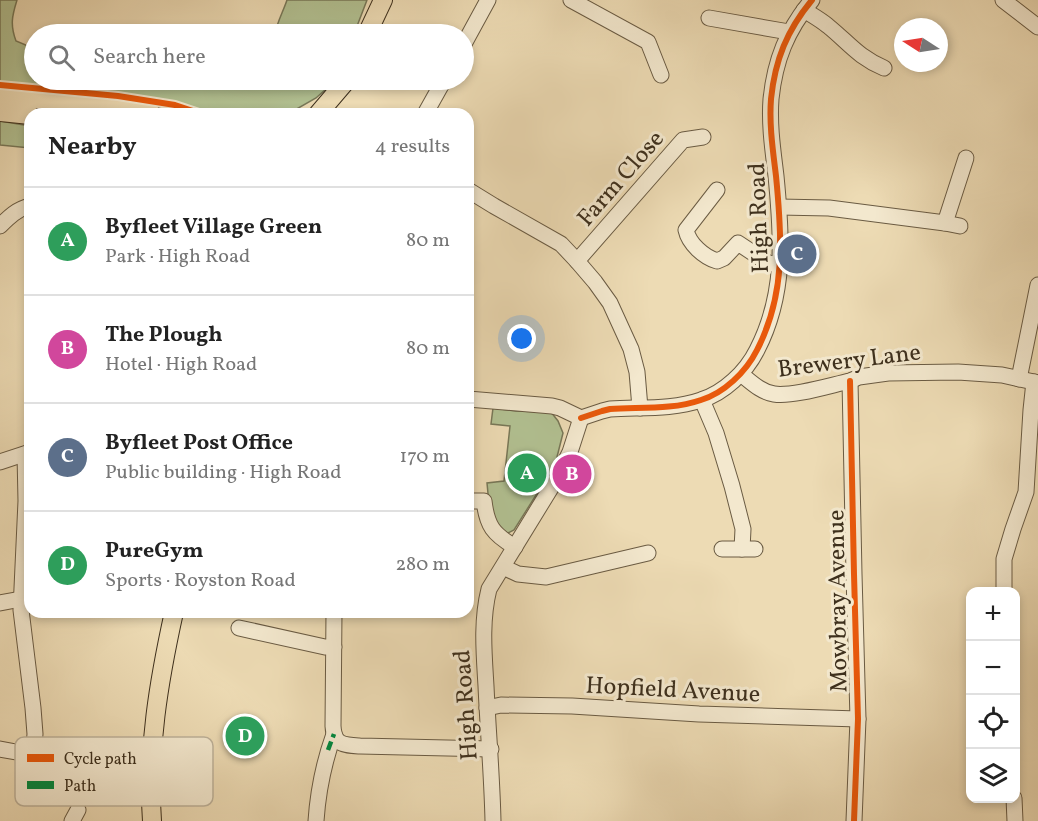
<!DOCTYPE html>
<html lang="en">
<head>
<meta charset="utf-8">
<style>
	:root { --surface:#fff; --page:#f2f2f2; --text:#222; --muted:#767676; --line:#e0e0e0; --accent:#8f2418 }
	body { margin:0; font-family:Vollkorn,serif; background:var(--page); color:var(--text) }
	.controls { position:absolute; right:18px; bottom:18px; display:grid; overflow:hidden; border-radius:12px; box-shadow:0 3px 9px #0003 }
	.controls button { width:54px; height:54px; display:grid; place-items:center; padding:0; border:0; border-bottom:2px solid var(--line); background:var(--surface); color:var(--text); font:30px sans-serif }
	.compass { position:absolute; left:894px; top:18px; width:54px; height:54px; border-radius:50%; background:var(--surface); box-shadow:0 3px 9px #0003; rotate:282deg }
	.you { position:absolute; left:522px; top:339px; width:21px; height:21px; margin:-15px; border:4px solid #fff; border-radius:50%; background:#1a73e8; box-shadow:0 0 0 9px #1a73e833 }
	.badge { display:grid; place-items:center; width:39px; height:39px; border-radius:50%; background:var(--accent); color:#fff; font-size:20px; font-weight:700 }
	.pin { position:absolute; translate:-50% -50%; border:3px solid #fff; box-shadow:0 2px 6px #0006 }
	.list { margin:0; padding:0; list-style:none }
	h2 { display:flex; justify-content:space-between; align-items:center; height:78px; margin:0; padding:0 24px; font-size:26px }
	h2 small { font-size:20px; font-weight:400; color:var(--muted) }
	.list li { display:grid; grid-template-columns:39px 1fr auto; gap:18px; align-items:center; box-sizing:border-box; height:108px; padding:0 24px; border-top:2px solid var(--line) }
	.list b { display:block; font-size:22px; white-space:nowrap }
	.list p { margin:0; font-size:20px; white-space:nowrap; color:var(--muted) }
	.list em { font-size:20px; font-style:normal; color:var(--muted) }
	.icon { flex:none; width:33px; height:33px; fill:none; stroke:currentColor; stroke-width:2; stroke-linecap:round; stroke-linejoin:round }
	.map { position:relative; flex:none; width:1038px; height:821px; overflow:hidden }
	.search { position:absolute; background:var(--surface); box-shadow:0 3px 9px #0003; left:24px; top:24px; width:450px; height:66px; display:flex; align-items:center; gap:15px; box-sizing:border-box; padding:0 21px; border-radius:33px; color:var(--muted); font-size:22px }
	.panel { position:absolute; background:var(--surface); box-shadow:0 3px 9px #0003; left:24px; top:108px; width:450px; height:510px; border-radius:18px }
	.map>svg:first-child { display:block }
	.green { fill:#b2c192; stroke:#787858; stroke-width:1.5 }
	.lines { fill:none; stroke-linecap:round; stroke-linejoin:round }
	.minor-casing { stroke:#6a5b43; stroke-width:17 }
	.major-casing { stroke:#3e301d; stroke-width:20 }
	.minor { stroke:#f3e8ce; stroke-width:15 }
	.major { stroke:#eddbb4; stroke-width:18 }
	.quiet { stroke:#00873e; stroke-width:4.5; stroke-dasharray:9 4.5; stroke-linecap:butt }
	.cycleway-casing { stroke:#f3e8ce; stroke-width:10 }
	.cycleway { stroke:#e8590c; stroke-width:6 }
	.labels { text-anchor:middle; stroke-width:6; stroke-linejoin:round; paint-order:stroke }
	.street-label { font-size:24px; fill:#3e301d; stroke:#f3e8ce }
	.key { fill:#f3e8ce; stroke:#bdb199; stroke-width:1.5 }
	.key-label { font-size:16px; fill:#3e301d }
</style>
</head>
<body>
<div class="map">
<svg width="1038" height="821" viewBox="0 0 1038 821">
	<rect width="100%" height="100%" fill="#eddbb4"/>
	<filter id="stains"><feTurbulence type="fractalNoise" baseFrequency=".00333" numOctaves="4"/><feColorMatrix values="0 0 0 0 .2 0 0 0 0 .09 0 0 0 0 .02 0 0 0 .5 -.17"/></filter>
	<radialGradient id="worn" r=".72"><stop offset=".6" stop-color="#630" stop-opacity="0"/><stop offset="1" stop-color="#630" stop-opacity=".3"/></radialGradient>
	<g class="green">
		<path d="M0,0H17C12,16 10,25 16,41L28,46H34V80H334L326,89L316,98L288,114H203L169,108L0,92Z"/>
		<path d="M287,0H367L354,34H275C277,22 283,12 287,0Z"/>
		<path d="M0,121L30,126V148L0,145Z"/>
		<path d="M493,408L516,411L551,412L558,421L563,433L555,465L514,530L508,533L500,531L489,504L487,483L504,481L510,426L491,424Z"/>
	</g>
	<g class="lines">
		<defs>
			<g id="minor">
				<path d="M571,0L648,42L661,75"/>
				<path d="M1003,0L1038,27"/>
				<path d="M804,10C812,15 821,20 828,26C849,43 858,57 884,68"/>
				<path d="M709,18L789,32"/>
				<path d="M464,44L488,0"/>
				<path d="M425,114L444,80"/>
				<path d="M468,190L494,206L561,244L577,261L595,282L610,303L631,349L637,372L640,408"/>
				<path d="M717,190L686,230C689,244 704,257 717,261L724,258L738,243L768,263L780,265"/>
				<path d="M779,207L829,208L945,223L960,226"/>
				<path d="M945,223L966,158"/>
				<path d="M0,226C9,217 17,209 30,206"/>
				<path d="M577,261L683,140L703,137"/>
				<path d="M741,374C751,382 761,392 774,394C793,397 831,385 850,381L859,377L888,373L958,372L1002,375L1038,383"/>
				<path d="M1019,379L1038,285"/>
				<path d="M850,381L854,574L858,719L854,821"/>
				<path d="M468,399L552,406L560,408L581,418"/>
				<path d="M702,400L716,433L732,486L743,529L742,549"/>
				<path d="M581,418L602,411L610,409C640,407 672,410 701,400C724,393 746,372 757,350C786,294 782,237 776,176C773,151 769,125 771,99C775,60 787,30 812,0"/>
				<path d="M0,462L30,452"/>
				<path d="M468,501H484C487,526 493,534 515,547"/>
				<path d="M722,549H755"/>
				<path d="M503,567L518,574L546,577L648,553"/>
				<path d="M1004,592V559L1013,529L1026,492L1031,410L1034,382"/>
				<path d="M0,603L21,599"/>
				<path d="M334,612L333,726C334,745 343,745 360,746L491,749"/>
				<path d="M239,628L325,647H334"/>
				<path d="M487,708L501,705L572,706L699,714L858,719"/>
				<path d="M0,749L16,752L29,751L34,746L35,734L33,708L21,610L26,501L25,454"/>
				<path d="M1014,798L1015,821"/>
				<path d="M72,821L78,810"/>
				<path d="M316,821C318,791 324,762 334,734"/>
				<path d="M493,821C492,776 488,731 486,686C484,653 481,621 489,589L557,478L570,452L581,418"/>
			</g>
			<g id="major">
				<path d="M367,34L383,0"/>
				<path d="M0,96L57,101L152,114"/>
				<path d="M0,112L30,115"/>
				<path d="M318,114L347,80"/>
				<path d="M152,821C147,750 159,680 174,612"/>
			</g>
		</defs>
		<use href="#minor" class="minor-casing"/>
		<use href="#major" class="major-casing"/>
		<use href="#minor" class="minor"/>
		<use href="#major" class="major"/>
		<path class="quiet" d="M328,750L334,734"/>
		<defs>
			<g id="cycleway">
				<path d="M0,85L118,96L175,105L202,114"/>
				<path d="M850,381L854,574L858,719L854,821"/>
				<path d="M581,418L602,411L610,409C640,407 672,410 701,400C724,393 746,372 757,350C786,294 782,237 776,176C773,151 769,125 771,99C775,60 787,30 812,0"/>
			</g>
		</defs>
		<use href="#cycleway" class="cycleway-casing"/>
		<use href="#cycleway" class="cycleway"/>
	</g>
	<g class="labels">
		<g class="street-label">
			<text transform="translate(620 178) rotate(-49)" y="8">Farm Close</text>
			<text transform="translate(758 218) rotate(-92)" y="8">High Road</text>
			<text transform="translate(849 360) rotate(-7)" y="8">Brewery Lane</text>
			<text transform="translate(837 601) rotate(-91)" y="8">Mowbray Avenue</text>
			<text transform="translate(673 689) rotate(3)" y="8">Hopfield Avenue</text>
			<text transform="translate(465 705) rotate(-94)" y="8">High Road</text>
		</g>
	</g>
	<rect x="15" y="737" width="198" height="69" rx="9" class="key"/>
	<rect x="27" y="754" width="27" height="8" fill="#e8590c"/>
	<rect x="27" y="781" width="27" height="8" fill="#00873e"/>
	<g class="key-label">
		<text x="64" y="764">Cycle path</text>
		<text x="64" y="791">Path</text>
	</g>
	<rect width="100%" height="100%" filter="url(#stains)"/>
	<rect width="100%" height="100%" fill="url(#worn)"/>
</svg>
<div class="controls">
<button>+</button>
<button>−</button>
<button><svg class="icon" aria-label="locate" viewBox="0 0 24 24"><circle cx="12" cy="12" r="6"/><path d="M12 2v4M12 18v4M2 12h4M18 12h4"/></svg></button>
<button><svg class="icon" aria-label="layers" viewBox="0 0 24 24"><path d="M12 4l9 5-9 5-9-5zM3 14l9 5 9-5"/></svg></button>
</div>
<svg class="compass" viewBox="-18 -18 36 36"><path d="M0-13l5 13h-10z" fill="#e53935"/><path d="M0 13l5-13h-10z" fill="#767676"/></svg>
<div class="you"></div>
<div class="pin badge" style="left:527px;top:473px;background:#2e9e5b">A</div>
<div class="pin badge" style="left:572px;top:474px;background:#d1479c">B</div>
<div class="pin badge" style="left:797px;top:254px;background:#5c6f8a">C</div>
<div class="pin badge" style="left:245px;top:736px;background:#2e9e5b">D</div>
<div class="search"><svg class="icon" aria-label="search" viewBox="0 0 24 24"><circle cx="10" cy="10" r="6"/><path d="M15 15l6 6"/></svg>Search here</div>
<section class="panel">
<h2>Nearby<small>4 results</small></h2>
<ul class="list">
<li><span class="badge" style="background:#2e9e5b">A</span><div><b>Byfleet Village Green</b><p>Park · High Road</p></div><em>80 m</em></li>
<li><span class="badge" style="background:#d1479c">B</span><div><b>The Plough</b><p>Hotel · High Road</p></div><em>80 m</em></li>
<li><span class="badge" style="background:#5c6f8a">C</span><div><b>Byfleet Post Office</b><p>Public building · High Road</p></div><em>170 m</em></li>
<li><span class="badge" style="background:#2e9e5b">D</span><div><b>PureGym</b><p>Sports · Royston Road</p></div><em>280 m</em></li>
</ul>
</section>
</div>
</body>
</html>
